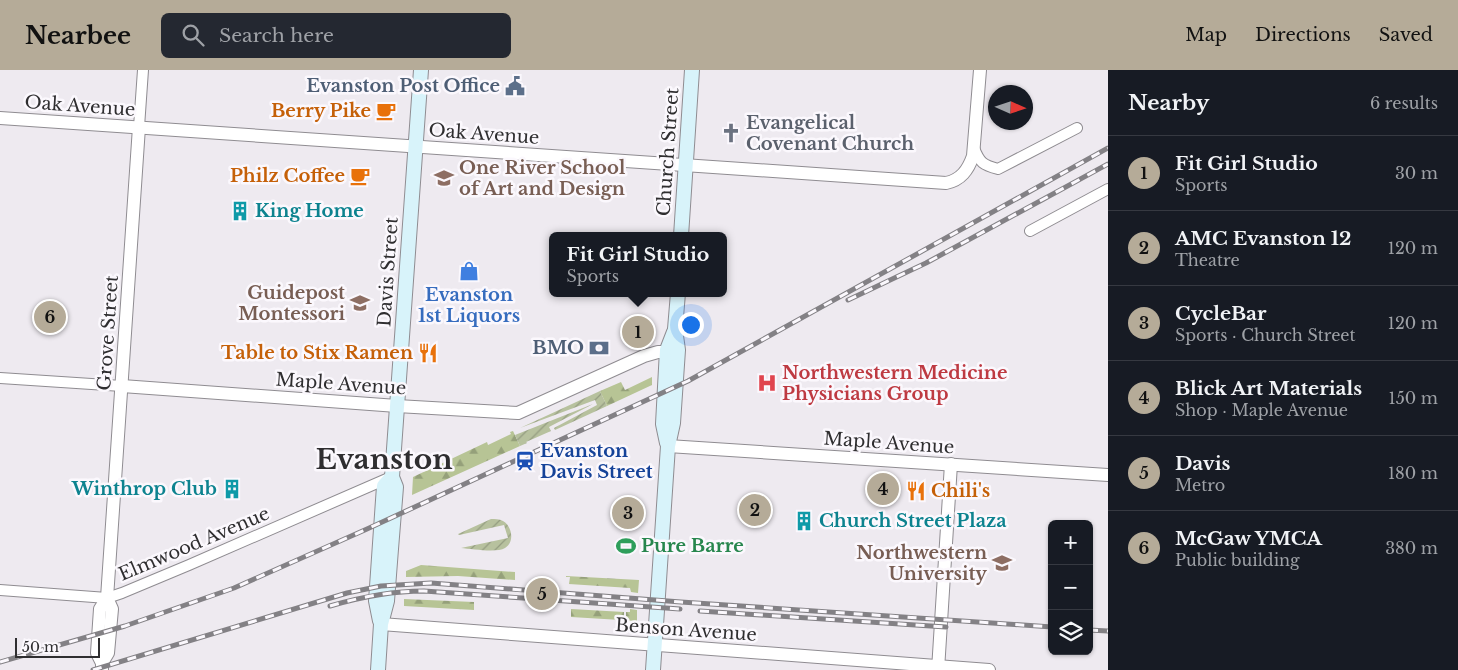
<!DOCTYPE html>
<html lang="en">
<head>
<meta charset="utf-8">
<style>
	:root { --surface:#171b24; --page:#242831; --text:#f1f3f6; --muted:#9ea1a6; --line:#363941; --accent:#b5ab98 }
	body { margin:0; font-family:"Libre Baskerville",serif; background:var(--page); color:var(--text) }
	.controls { position:absolute; right:15px; bottom:15px; display:grid; overflow:hidden; border-radius:8px; box-shadow:0 1px 4px #0004 }
	.controls button { width:45px; height:45px; display:grid; place-items:center; padding:0; border:0; border-bottom:1px solid var(--line); background:var(--surface); color:var(--text); font:25px sans-serif }
	.compass { position:absolute; left:988px; top:15px; width:45px; height:45px; border-radius:50%; background:var(--surface); box-shadow:0 1px 4px #0004; rotate:93deg }
	.scale { position:absolute; left:15px; bottom:12px; width:85px; box-sizing:border-box; padding-left:5px; border:2px solid #2f2e30; border-top:0; font-size:14px; line-height:18px; white-space:nowrap; color:#2f2e30; -webkit-text-stroke:4px #fbf8fd; paint-order:stroke }
	.you { position:absolute; left:690px; top:254px; width:18px; height:18px; margin:-12px; border:4px solid #fff; border-radius:50%; background:#1a73e8; box-shadow:0 0 0 8px #1a73e833 }
	.badge { display:grid; place-items:center; width:32px; height:32px; border-radius:50%; background:var(--accent); color:#111; font-size:16px; font-weight:700 }
	.pin { position:absolute; translate:-50% -50%; border:2px solid #fff; box-shadow:0 1px 5px #0006 }
	.popup { position:absolute; left:549px; top:162px; width:178px; height:65px; box-sizing:border-box; display:grid; place-content:center; border-radius:8px; background:var(--surface); filter:drop-shadow(0 1px 4px #0005); font-size:16px; white-space:nowrap; color:var(--muted) }
	.popup b { font-size:19px; color:var(--text) }
	.popup::after { content:''; position:absolute; left:50%; top:100%; margin-left:-10px; border:10px solid transparent; border-top-color:var(--surface) }
	.list { margin:0; padding:0; list-style:none }
	h2 { display:flex; justify-content:space-between; align-items:center; height:65px; margin:0; padding:0 20px; font-size:21px }
	h2 small { font-size:16px; font-weight:400; color:var(--muted) }
	.list li { display:grid; grid-template-columns:32px 1fr auto; gap:15px; align-items:center; box-sizing:border-box; height:75px; padding:0 20px; border-top:1px solid var(--line) }
	.list b { display:block; font-size:19px; white-space:nowrap }
	.list p { margin:0; font-size:16px; white-space:nowrap; color:var(--muted) }
	.list em { font-size:16px; font-style:normal; color:var(--muted) }
	.icon { flex:none; width:28px; height:28px; fill:none; stroke:currentColor; stroke-width:2; stroke-linecap:round; stroke-linejoin:round }
	.map { position:relative; flex:none; width:1108px; height:600px; overflow:hidden }
	header { display:flex; align-items:center; gap:30px; box-sizing:border-box; height:70px; padding:0 25px; background:var(--accent); color:#111 }
	header strong { font-size:24px }
	nav { display:flex; gap:28px; margin-inline-start:auto; font-size:18px }
	.search { width:350px; height:45px; background:var(--page); display:flex; align-items:center; gap:12px; box-sizing:border-box; padding:0 18px; border-radius:8px; color:var(--muted); font-size:19px }
	main { display:flex }
	aside { flex:1; background:var(--surface) }
	.map>svg:first-child { display:block }
	.forest { fill:url(#forest-firs) }
	.garden { fill:url(#garden-furrows) }
	.lines { fill:none; stroke-linecap:round; stroke-linejoin:round }
	.minor-casing { stroke:#8f8c91; stroke-width:12 }
	.tertiary-casing { stroke:#8f8c91; stroke-width:14 }
	.secondary-casing { stroke:#8f8c91; stroke-width:16 }
	.minor { stroke:#fff; stroke-width:10 }
	.tertiary { stroke:#fff; stroke-width:12 }
	.secondary { stroke:#d8f3fa; stroke-width:14 }
	.rail-casing { stroke:#838185; stroke-width:5 }
	.rail { stroke:#fbf8fd; stroke-width:3; stroke-dasharray:9; stroke-linecap:butt }
	.labels { text-anchor:middle; stroke-width:5; stroke-linejoin:round; paint-order:stroke }
	.service-label { font-size:18px; font-weight:bold; fill:#4e5e75; stroke:#fbf8fd; text-anchor:end }
	.street-label { font-size:18px; fill:#2f2e30; stroke:#fbf8fd }
	.food-label { font-size:18px; font-weight:bold; fill:#c56008; stroke:#fbf8fd; text-anchor:end }
	.worship-label { font-size:18px; font-weight:bold; fill:#5b616d; stroke:#fbf8fd; text-anchor:start }
	.education-label { font-size:18px; font-weight:bold; fill:#785e54; stroke:#fbf8fd; text-anchor:end }
	.culture-label { font-size:18px; font-weight:bold; fill:#0d838f; stroke:#fbf8fd; text-anchor:start }
	.shop-label { font-size:18px; font-weight:bold; fill:#366cbe; stroke:#fbf8fd }
	.health-label { font-size:18px; font-weight:bold; fill:#be3a42; stroke:#fbf8fd; text-anchor:start }
	.transit-label { font-size:18px; font-weight:bold; fill:#164399; stroke:#fbf8fd; text-anchor:start }
	.leisure-label { font-size:18px; font-weight:bold; fill:#27864d; stroke:#fbf8fd; text-anchor:start }
	.town-label { font-size:28px; font-weight:bold; fill:#2f2e30; stroke:#fbf8fd }
</style>
</head>
<body>
<header>
<strong>Nearbee</strong>
<div class="search"><svg class="icon" aria-label="search" viewBox="0 0 24 24"><circle cx="10" cy="10" r="6"/><path d="M15 15l6 6"/></svg>Search here</div>
<nav><a>Map</a><a>Directions</a><a>Saved</a></nav>
</header>
<main>
<div class="map">
<svg width="1108" height="600" viewBox="0 0 1108 600">
	<defs>
		<pattern id="forest-firs" width="22" height="20" patternUnits="userSpaceOnUse" patternTransform="scale(1.25)"><rect width="22" height="20" fill="#b7c495"/><path d="M5 1l3.5 6h-7zM16 11l3.5 6h-7z" fill="#95a07a"/></pattern>
		<pattern id="garden-furrows" width="10" height="10" patternUnits="userSpaceOnUse" patternTransform="scale(1.25)"><rect width="10" height="10" fill="#b7c19e"/><path d="M-1 1l2-2M0 10L10 0M9 11l2-2" fill="none" stroke="#959d81"/></pattern>
	</defs>
	<rect width="100%" height="100%" fill="#eeeaf0"/>
	<g class="forest">
		<path d="M652,307V315L607,336L600,321L621,312L625,320Z"/>
		<path d="M513,361L520,376L412,425L413,407L487,372L488,375L511,364L510,362Z"/>
		<path d="M421,495L515,502V510L458,506L406,507V501Z"/>
		<path d="M566,506L639,510L638,523L631,522L630,518L569,514L570,507H566Z"/>
		<path d="M404,529L474,532V540L404,536Z"/>
		<path d="M571,539L624,542V546H626V542H630V539L637,540V551L571,547Z"/>
	</g>
	<g class="garden">
		<path d="M600,321L607,336L555,360L554,358L597,335L595,330L520,358Z"/>
		<path d="M593,334L549,357L551,361L526,372L527,373L520,376L515,365Z"/>
		<path d="M491,449C495,449 499,449 503,451C512,456 515,472 505,478C497,483 472,479 461,478L508,468L504,455L459,465L458,464Z"/>
	</g>
	<g class="lines">
		<defs>
			<g id="minor">
				<path d="M139,57L143,0"/>
				<path d="M974,78C980,93 983,95 998,99L1077,58"/>
				<path d="M1030,161L1108,119"/>
				<path d="M0,308L122,316"/>
				<path d="M0,520L107,528L122,523L189,495L391,407"/>
			</g>
			<g id="tertiary">
				<path d="M0,48L946,113C961,110 968,100 973,86L980,0"/>
				<path d="M122,316L397,336L518,343L644,286L658,282H667"/>
				<path d="M668,376L1108,405"/>
				<path d="M381,554L989,600"/>
				<path d="M102,593L97,583L100,539L107,528"/>
				<path d="M102,600V593L108,583L112,539L107,528L139,57"/>
				<path d="M938,600L951,394"/>
			</g>
			<g id="secondary">
				<path d="M681,166L692,0"/>
				<path d="M667,373L663,354L667,280L674,262"/>
				<path d="M380,551L376,531L384,416L392,407"/>
				<path d="M378,600L381,554L387,531L391,479L396,417L392,407L421,0"/>
				<path d="M653,600L668,376L673,353L678,280L675,259L678,223"/>
			</g>
		</defs>
		<use href="#minor" class="minor-casing"/>
		<use href="#tertiary" class="tertiary-casing"/>
		<use href="#secondary" class="secondary-casing"/>
		<use href="#minor" class="minor"/>
		<use href="#tertiary" class="tertiary"/>
		<use href="#secondary" class="secondary"/>
		<defs>
			<g id="rail">
				<path d="M848,230L926,193L1108,94"/>
				<path d="M330,536C361,527 391,521 424,521L680,539"/>
				<path d="M700,541L946,557"/>
				<path d="M1089,560L1108,561"/>
				<path d="M0,592L125,556L234,518L367,459L688,311L1108,78"/>
				<path d="M93,600L347,523L381,516L431,513L681,532L1052,557"/>
			</g>
		</defs>
		<use href="#rail" class="rail-casing"/>
		<use href="#rail" class="rail"/>
	</g>
	<defs>
		<symbol id="civic-bare" viewBox="-9 -9 18 18"><path d="M-.6-6.5H3V-4.5H.6V-3L4-1V1h2V6H-6V1h2V-1L-.6-3ZM-1.2 2.5V6h2.4V2.5Z" fill="#5c6f8a" stroke="#fbf8fd" stroke-width="2.5" paint-order="stroke"/></symbol>
		<symbol id="cafe-bare" viewBox="-9 -9 18 18"><path d="M-5.5-4.5H6V0H3Q3 3.5 0 3.5H-2.5Q-5.5 3.5-5.5 0ZM3-3.2v2h1.7v-2ZM-6 4.5H4V6H-6Z" fill="#e8710a" stroke="#fbf8fd" stroke-width="2.5" paint-order="stroke"/></symbol>
		<symbol id="church-bare" viewBox="-9 -9 18 18"><path d="M-1.2-6h2.4v3.5h3.3v2.4h-3.3V6h-2.4V-.1h-3.3v-2.4h3.3Z" fill="#6b7280" stroke="#fbf8fd" stroke-width="2.5" paint-order="stroke"/></symbol>
		<symbol id="school-bare" viewBox="-9 -9 18 18"><path d="M0-5L7-2L0 1L-7-2ZM-4 1L0 2.5L4 1V4Q0 6-4 4Z" fill="#8d6e63" stroke="#fbf8fd" stroke-width="2.5" paint-order="stroke"/></symbol>
		<symbol id="building-bare" viewBox="-9 -9 18 18"><path d="M-4-6H4V6H1V3H-1V6H-4ZM-2.5-4.3h1.7v1.8h-1.7ZM.8-4.3h1.7v1.8H.8ZM-2.5-1h1.7V.8h-1.7ZM.8-1h1.7V.8H.8Z" fill="#0f9aa8" stroke="#fbf8fd" stroke-width="2.5" paint-order="stroke"/></symbol>
		<symbol id="shop-bare" viewBox="-9 -9 18 18"><path d="M-5-2.5h2.3a2.7 3.5 0 0 1 5.4 0H5L5.5 6h-11ZM-1.5-2.5h3a1.5 2.3 0 0 0-3 0Z" fill="#3f7fe0" stroke="#fbf8fd" stroke-width="2.5" paint-order="stroke"/></symbol>
		<symbol id="bank-bare" viewBox="-9 -9 18 18"><path d="M-6-4H6V4H-6ZM0-2.3a2.3 2.3 0 1 0 0 4.6a2.3 2.3 0 1 0 0-4.6Z" fill="#5c6f8a" stroke="#fbf8fd" stroke-width="2.5" paint-order="stroke"/></symbol>
		<symbol id="restaurant-bare" viewBox="-9 -9 18 18"><path d="M-5-6h1v4h1v-4h1v4h1v-4h1v5L-1.5 .5V6h-2V.5L-5-1ZM5-6V6H3V1.5H1.5Q1.5-4 5-6Z" fill="#e8710a" stroke="#fbf8fd" stroke-width="2.5" paint-order="stroke"/></symbol>
		<symbol id="hospital-bare" viewBox="-9 -9 18 18"><path d="M-5-5h3v3.5h4V-5h3V5h-3V1.5h-4V5h-3Z" fill="#e0444e" stroke="#fbf8fd" stroke-width="2.5" paint-order="stroke"/></symbol>
		<symbol id="station-bare" viewBox="-9 -9 18 18"><path d="M-3-6H3Q5-6 5-4V2Q5 4 3 4L4.5 6H3L1.5 4h-3L-3 6H-4.5L-3 4Q-5 4-5 2V-4Q-5-6-3-6ZM-3.5-4v3h7v-3ZM-3.5 1v1.5H-2V1ZM2 1v1.5H3.5V1Z" fill="#1a4fb4" stroke="#fbf8fd" stroke-width="2.5" paint-order="stroke"/></symbol>
		<symbol id="stadium-bare" viewBox="-9 -9 18 18"><path d="M0-5a6.5 5 0 1 0 0 10a6.5 5 0 1 0 0-10ZM-3.5-1.8h7v3.6h-7Z" fill="#2e9e5b" stroke="#fbf8fd" stroke-width="2.5" paint-order="stroke"/></symbol>
		<symbol id="university-bare" viewBox="-9 -9 18 18"><path d="M0-5L7-2L0 1L-7-2ZM-4 1L0 2.5L4 1V4Q0 6-4 4Z" fill="#8d6e63" stroke="#fbf8fd" stroke-width="2.5" paint-order="stroke"/></symbol>
	</defs>
	<g fill-rule="evenodd">
		<use href="#civic-bare" x="501" y="2" width="28" height="28"/>
		<use href="#cafe-bare" x="372" y="27" width="28" height="28"/>
		<use href="#church-bare" x="717" y="49" width="28" height="28"/>
		<use href="#cafe-bare" x="346" y="92" width="28" height="28"/>
		<use href="#school-bare" x="430" y="94" width="28" height="28"/>
		<use href="#building-bare" x="226" y="127" width="28" height="28"/>
		<use href="#shop-bare" x="455" y="187" width="28" height="28"/>
		<use href="#school-bare" x="346" y="219" width="28" height="28"/>
		<use href="#bank-bare" x="585" y="264" width="28" height="28"/>
		<use href="#restaurant-bare" x="414" y="269" width="28" height="28"/>
		<use href="#hospital-bare" x="753" y="299" width="28" height="28"/>
		<use href="#station-bare" x="511" y="377" width="28" height="28"/>
		<use href="#building-bare" x="218" y="405" width="28" height="28"/>
		<use href="#restaurant-bare" x="902" y="407" width="28" height="28"/>
		<use href="#building-bare" x="790" y="437" width="28" height="28"/>
		<use href="#stadium-bare" x="612" y="462" width="28" height="28"/>
		<use href="#university-bare" x="988" y="479" width="28" height="28"/>
	</g>
	<g class="labels">
		<g class="service-label">
			<text x="500" y="22">Evanston Post Office</text>
			<text x="584" y="284">BMO</text>
		</g>
		<g class="street-label">
			<text transform="translate(80 36) rotate(4)" y="6">Oak Avenue</text>
			<text transform="translate(484 64) rotate(4)" y="6">Oak Avenue</text>
			<text transform="translate(668 82) rotate(-86)" y="6">Church Street</text>
			<text transform="translate(388 202) rotate(-86)" y="6">Davis Street</text>
			<text transform="translate(108 263) rotate(-86)" y="6">Grove Street</text>
			<text transform="translate(341 314) rotate(4)" y="6">Maple Avenue</text>
			<text transform="translate(889 373) rotate(4)" y="6">Maple Avenue</text>
			<text transform="translate(194 474) rotate(-23)" y="6">Elmwood Avenue</text>
			<text transform="translate(686 560) rotate(4)" y="6">Benson Avenue</text>
		</g>
		<g class="food-label">
			<text x="371" y="47">Berry Pike</text>
			<text x="345" y="112">Philz Coffee</text>
			<text x="413" y="289">Table to Stix Ramen</text>
			<text x="931" y="427" text-anchor="start">Chili's</text>
		</g>
		<g class="worship-label">
			<text x="746" y="59">Evangelical<tspan x="746" dy="21">Covenant Church</tspan></text>
		</g>
		<g class="education-label">
			<text x="459" y="104" text-anchor="start">One River School<tspan x="459" dy="21">of Art and Design</tspan></text>
			<text x="345" y="229">Guidepost<tspan x="345" dy="21">Montessori</tspan></text>
			<text x="987" y="489">Northwestern<tspan x="987" dy="21">University</tspan></text>
		</g>
		<g class="culture-label">
			<text x="255" y="147">King Home</text>
			<text x="217" y="425" text-anchor="end">Winthrop Club</text>
			<text x="819" y="457">Church Street Plaza</text>
		</g>
		<g class="shop-label">
			<text x="469" y="231">Evanston<tspan x="469" dy="21">1st Liquors</tspan></text>
		</g>
		<g class="health-label">
			<text x="782" y="309">Northwestern Medicine<tspan x="782" dy="21">Physicians Group</tspan></text>
		</g>
		<g class="transit-label">
			<text x="540" y="387">Evanston<tspan x="540" dy="21">Davis Street</tspan></text>
		</g>
		<g class="leisure-label">
			<text x="641" y="482">Pure Barre</text>
		</g>
		<g class="town-label">
			<text x="384" y="399">Evanston</text>
		</g>
	</g>
</svg>
<div class="controls">
<button>+</button>
<button>−</button>
<button><svg class="icon" aria-label="layers" viewBox="0 0 24 24"><path d="M12 4l9 5-9 5-9-5zM3 14l9 5 9-5"/></svg></button>
</div>
<svg class="compass" viewBox="-18 -18 36 36"><path d="M0-13l5 13h-10z" fill="#e53935"/><path d="M0 13l5-13h-10z" fill="#9ea1a6"/></svg>
<div class="scale">50 m</div>
<div class="you"></div>
<div class="pin badge" style="left:638px;top:262px">1</div>
<div class="popup"><b>Fit Girl Studio</b>Sports</div>
<div class="pin badge" style="left:755px;top:440px">2</div>
<div class="pin badge" style="left:628px;top:443px">3</div>
<div class="pin badge" style="left:883px;top:419px">4</div>
<div class="pin badge" style="left:542px;top:524px">5</div>
<div class="pin badge" style="left:50px;top:247px">6</div>
</div>
<aside>
<h2>Nearby<small>6 results</small></h2>
<ul class="list">
<li><span class="badge">1</span><div><b>Fit Girl Studio</b><p>Sports</p></div><em>30 m</em></li>
<li><span class="badge">2</span><div><b>AMC Evanston 12</b><p>Theatre</p></div><em>120 m</em></li>
<li><span class="badge">3</span><div><b>CycleBar</b><p>Sports · Church Street</p></div><em>120 m</em></li>
<li><span class="badge">4</span><div><b>Blick Art Materials</b><p>Shop · Maple Avenue</p></div><em>150 m</em></li>
<li><span class="badge">5</span><div><b>Davis</b><p>Metro</p></div><em>180 m</em></li>
<li><span class="badge">6</span><div><b>McGaw YMCA</b><p>Public building</p></div><em>380 m</em></li>
</ul>
</aside>
</main>
</body>
</html>
